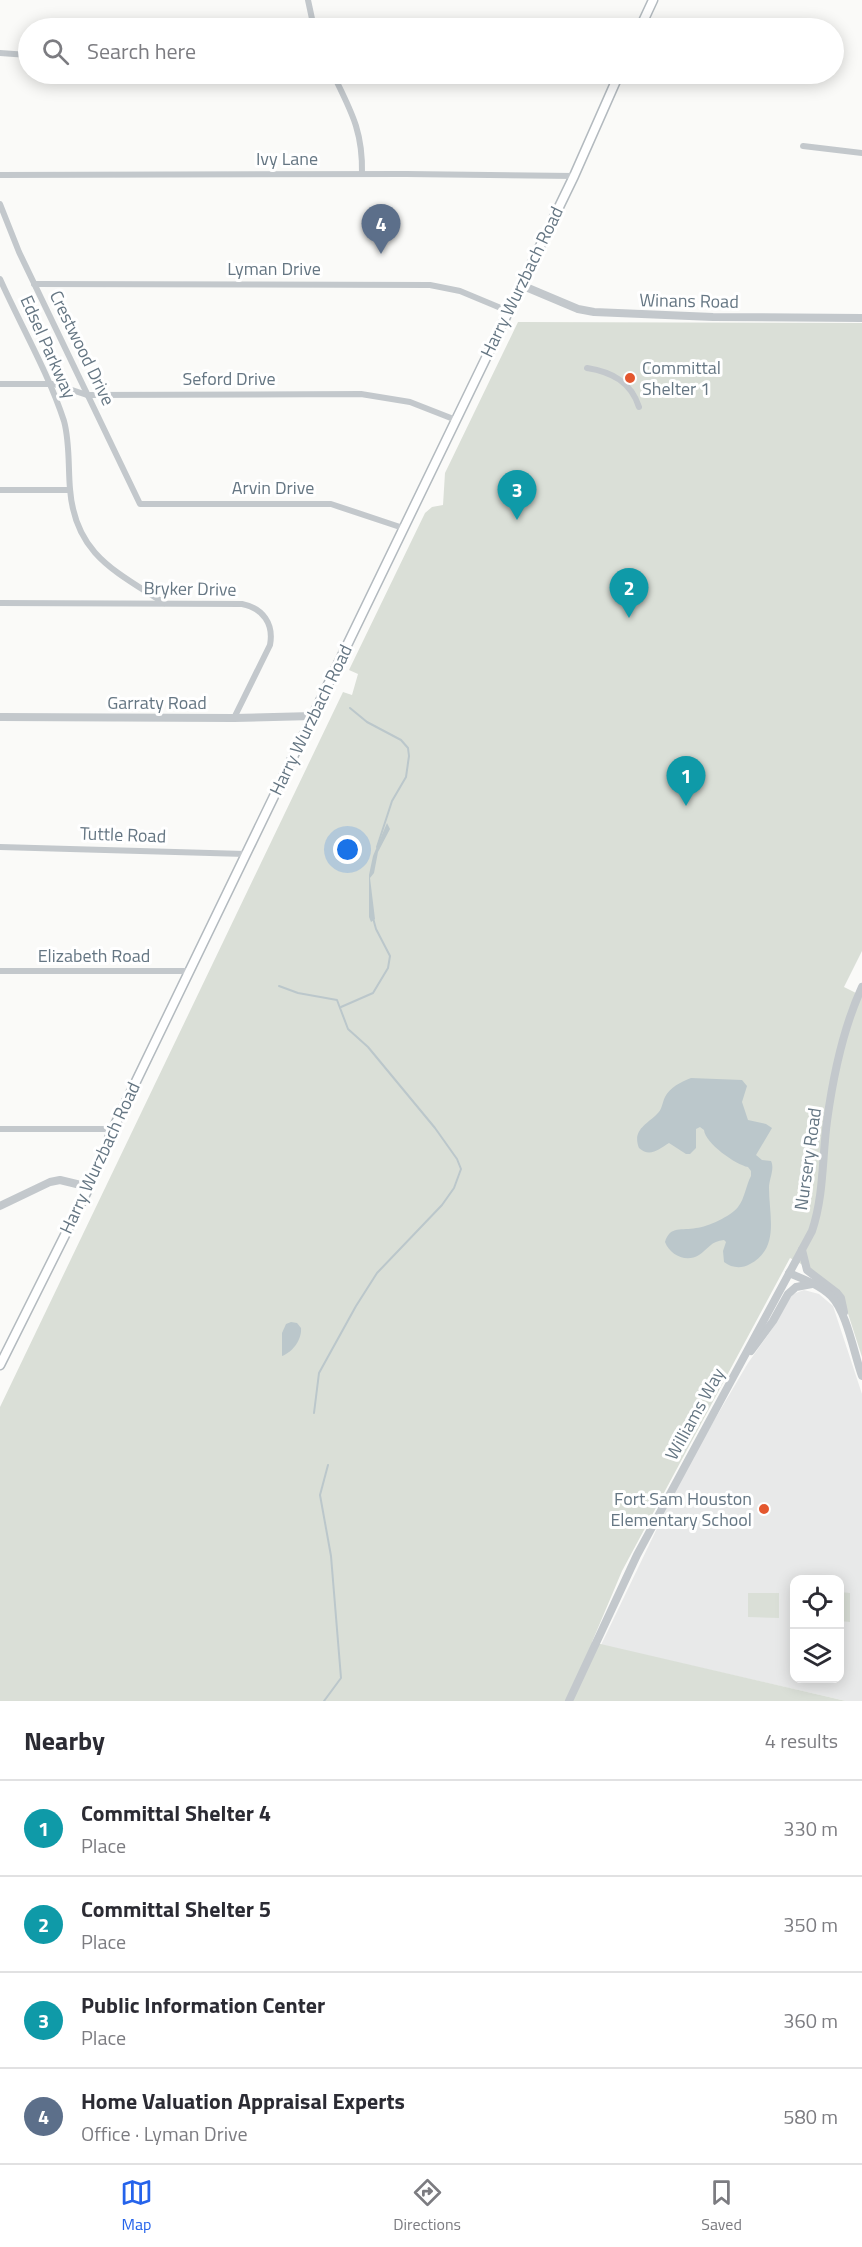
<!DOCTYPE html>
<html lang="en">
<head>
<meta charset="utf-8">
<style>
	:root { --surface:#fff; --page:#f2f2f3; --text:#2b2b33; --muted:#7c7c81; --line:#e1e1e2; --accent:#2563eb }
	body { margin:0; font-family:"Titillium Web",sans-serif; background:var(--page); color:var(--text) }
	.controls { position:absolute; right:18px; bottom:18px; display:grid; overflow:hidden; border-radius:12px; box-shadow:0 3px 15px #0003 }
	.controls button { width:54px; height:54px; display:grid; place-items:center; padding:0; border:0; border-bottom:2px solid var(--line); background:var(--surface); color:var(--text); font:30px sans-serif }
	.you { position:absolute; left:348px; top:850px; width:21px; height:21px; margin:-15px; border:4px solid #fff; border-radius:50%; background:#1a73e8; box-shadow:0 0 0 9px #1a73e833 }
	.badge { display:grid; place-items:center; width:39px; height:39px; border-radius:50%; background:var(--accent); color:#fff; font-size:20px; font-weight:700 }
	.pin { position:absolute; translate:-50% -50px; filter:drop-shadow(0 2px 3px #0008) }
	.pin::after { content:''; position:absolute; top:32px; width:21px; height:18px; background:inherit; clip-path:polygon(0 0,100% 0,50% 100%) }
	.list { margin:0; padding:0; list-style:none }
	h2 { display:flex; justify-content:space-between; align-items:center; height:78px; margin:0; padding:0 24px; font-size:26px }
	h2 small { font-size:20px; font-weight:400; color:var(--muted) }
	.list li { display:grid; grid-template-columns:39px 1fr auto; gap:18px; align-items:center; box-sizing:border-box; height:96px; padding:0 24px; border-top:2px solid var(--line) }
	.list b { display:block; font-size:22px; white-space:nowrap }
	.list p { margin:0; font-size:20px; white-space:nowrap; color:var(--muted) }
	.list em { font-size:20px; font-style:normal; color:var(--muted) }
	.icon { flex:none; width:33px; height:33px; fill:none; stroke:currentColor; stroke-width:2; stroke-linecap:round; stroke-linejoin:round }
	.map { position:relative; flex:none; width:862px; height:1701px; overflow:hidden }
	.search { position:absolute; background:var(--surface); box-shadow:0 3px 15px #0003; left:18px; right:18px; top:18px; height:66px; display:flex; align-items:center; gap:15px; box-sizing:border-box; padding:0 21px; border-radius:33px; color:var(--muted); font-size:22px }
	.sheet { height:462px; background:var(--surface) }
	nav { display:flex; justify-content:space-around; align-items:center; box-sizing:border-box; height:84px; border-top:2px solid var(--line); background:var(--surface); font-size:16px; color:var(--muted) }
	nav a { display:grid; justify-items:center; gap:3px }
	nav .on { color:var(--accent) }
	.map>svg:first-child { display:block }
	.built { fill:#e8e9e9; fill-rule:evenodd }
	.green { fill:#dadfd7 }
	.water { fill:#bbc7cb }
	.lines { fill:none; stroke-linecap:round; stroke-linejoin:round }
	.stream { stroke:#bbc7cb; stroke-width:2 }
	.secondary-casing { stroke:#b3babf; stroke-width:11 }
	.minor { stroke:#c3c8cc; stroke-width:6 }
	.tertiary { stroke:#c3c8cc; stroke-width:8 }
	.secondary { stroke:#fff; stroke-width:8 }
	.poi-dot { fill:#e4572e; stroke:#fff; stroke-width:2 }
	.labels { text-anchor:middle; stroke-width:6; stroke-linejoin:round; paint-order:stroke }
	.street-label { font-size:18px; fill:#657683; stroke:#fff }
	.poi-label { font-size:18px; fill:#657683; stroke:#fff; text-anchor:start }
</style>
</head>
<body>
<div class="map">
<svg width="862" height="1701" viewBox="0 0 862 1701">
	<rect width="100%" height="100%" fill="#fafaf8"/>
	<path class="built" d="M804,1290L819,1294L833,1306L862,1394V1701H846L601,1645L686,1468L748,1363L772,1329L789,1299L793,1294ZM794,1580H840V1678H794Z"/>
	<g class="green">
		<path d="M518,322L862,323V951L844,987L862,996V1357L842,1295C832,1282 804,1265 790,1258L622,1571L592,1642L846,1701H0V1407L343,692L352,695L358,674L349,670L425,513L432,507L443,505L445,473Z"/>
		<path d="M840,1592L850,1593V1622L840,1621Z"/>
		<path d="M748,1593H779V1618L748,1617Z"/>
	</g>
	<g class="water">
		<path d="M387,823L390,829L378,852L374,873L370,878L375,919L371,922L369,917V875L373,856Z"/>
		<path d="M691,1078L742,1080L747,1086L742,1102L748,1120L766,1124L772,1128L756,1155L762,1160L771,1161C775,1169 769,1179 769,1188C769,1216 780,1248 750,1264C741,1269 732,1268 724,1262L723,1251L726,1242L724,1240C711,1241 708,1249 699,1255C686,1263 670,1255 665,1242C670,1225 682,1231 696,1228C708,1227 731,1216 738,1207C745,1198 746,1185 751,1176V1171L748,1167C736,1165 705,1143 704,1130L700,1127L696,1129V1148L690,1154H686L669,1143C659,1149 650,1158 639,1148C632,1130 646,1125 657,1114C662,1110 662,1103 665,1097C670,1087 681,1082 691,1078Z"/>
		<path d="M291,1322L297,1323L301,1328C302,1339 293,1352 282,1356V1333L286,1324Z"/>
	</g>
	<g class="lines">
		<g class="stream">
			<path d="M350,708L367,722L401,740L408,748L409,756L406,777L392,801L377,847"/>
			<path d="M279,986L298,993L337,1000L348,1029L368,1047L435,1128L457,1159L461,1169L454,1188L442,1205L377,1273L356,1306L319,1373L314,1413"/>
			<path d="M341,1007L373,993L388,968L390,956L376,929L373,918"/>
			<path d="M324,1701L341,1678L331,1556L320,1495L328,1465"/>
		</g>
		<defs>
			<g id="secondary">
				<path d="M640,28L653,0"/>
				<path d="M0,1365L89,1187L113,1129L574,176L619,74"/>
			</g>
		</defs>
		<use href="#secondary" class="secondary-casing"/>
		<g class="minor">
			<path d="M308,0L314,28"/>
			<path d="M0,53L28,55"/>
			<path d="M333,74C351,111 363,131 362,174"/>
			<path d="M803,146L862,153"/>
			<path d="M0,175L406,174L574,176"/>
			<path d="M0,204L19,252L140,504H331L403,528"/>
			<path d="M0,279C21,326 48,372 64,421C70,443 68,467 70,489C75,554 115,571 164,603"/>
			<path d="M34,284L430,285L460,291L508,311"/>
			<path d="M587,368C612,372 631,382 639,407"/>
			<path d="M0,384H54L87,395L361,394L410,402L456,420"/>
			<path d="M0,490H70"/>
			<path d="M0,603L242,604C263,608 274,624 270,645L234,718"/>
			<path d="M0,847L245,854"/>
			<path d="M0,971H189"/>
			<path d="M0,1129H113"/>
		</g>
		<g class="tertiary">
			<path d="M521,285L578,309L594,312L713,317L862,318"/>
			<path d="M0,717L234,718L313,716"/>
			<path d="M0,1206L50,1182L60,1180L89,1187"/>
			<path d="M802,1250L807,1270L837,1293L841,1298L844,1312"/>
			<path d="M789,1273C803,1279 820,1285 831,1296C847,1312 854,1354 862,1376"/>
			<path d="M751,1351L773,1321L788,1294L796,1287L812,1284"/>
			<path d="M569,1701L637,1555L812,1231C824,1195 822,1159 827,1121C833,1077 843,1028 862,987"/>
		</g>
		<use href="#secondary" class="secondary"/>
	</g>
	<g class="poi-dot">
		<circle cx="630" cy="378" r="6"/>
		<circle cx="764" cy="1509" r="6"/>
	</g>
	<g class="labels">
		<g class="street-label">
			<text x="287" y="165">Ivy Lane</text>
			<text x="274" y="275">Lyman Drive</text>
			<text transform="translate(522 282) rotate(-64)" y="6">Harry Wurzbach Road</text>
			<text transform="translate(689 301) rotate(1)" y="6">Winans Road</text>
			<text transform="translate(48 347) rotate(66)" y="6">Edsel Parkway</text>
			<text transform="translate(82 348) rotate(64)" y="6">Crestwood Drive</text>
			<text x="229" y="385">Seford Drive</text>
			<text x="273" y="494">Arvin Drive</text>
			<text transform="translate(190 589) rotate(1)" y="6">Bryker Drive</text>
			<text x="157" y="709">Garraty Road</text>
			<text transform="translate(311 720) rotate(-64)" y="6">Harry Wurzbach Road</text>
			<text transform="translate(123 835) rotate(2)" y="6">Tuttle Road</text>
			<text x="94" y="962">Elizabeth Road</text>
			<text transform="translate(100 1158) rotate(-65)" y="6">Harry Wurzbach Road</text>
			<text transform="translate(808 1159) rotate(-82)" y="6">Nursery Road</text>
			<text transform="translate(695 1414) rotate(-61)" y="6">Williams Way</text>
		</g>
		<g class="poi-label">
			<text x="642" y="374">Committal<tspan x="642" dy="21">Shelter 1</tspan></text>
			<text x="752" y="1505" text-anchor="end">Fort Sam Houston<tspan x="752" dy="21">Elementary School</tspan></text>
		</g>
	</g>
</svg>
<div class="controls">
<button><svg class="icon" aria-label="locate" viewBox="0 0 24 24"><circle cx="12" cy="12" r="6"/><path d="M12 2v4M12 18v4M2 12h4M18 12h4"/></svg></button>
<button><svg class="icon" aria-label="layers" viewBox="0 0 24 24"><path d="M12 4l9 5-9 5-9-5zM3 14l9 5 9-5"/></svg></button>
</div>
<div class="you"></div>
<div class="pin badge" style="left:686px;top:806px;background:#0f9aa8">1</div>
<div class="pin badge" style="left:629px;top:618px;background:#0f9aa8">2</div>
<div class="pin badge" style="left:517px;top:520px;background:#0f9aa8">3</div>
<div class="pin badge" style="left:381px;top:254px;background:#5c6f8a">4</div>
<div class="search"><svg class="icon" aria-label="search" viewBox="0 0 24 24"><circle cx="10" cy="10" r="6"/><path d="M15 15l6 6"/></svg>Search here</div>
</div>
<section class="sheet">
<h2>Nearby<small>4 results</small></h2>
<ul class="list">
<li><span class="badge" style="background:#0f9aa8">1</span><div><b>Committal Shelter 4</b><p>Place</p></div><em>330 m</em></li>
<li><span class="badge" style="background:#0f9aa8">2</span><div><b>Committal Shelter 5</b><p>Place</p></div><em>350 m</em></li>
<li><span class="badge" style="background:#0f9aa8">3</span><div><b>Public Information Center</b><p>Place</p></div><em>360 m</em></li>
<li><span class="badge" style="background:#5c6f8a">4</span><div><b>Home Valuation Appraisal Experts</b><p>Office · Lyman Drive</p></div><em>580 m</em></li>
</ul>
</section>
<nav>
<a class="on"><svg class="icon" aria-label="map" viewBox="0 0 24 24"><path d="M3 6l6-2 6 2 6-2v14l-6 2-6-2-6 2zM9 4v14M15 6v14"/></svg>Map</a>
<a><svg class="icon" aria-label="directions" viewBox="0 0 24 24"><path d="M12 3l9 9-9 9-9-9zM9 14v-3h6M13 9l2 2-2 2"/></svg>Directions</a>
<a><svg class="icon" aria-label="saved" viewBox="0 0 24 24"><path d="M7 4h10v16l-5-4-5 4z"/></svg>Saved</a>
</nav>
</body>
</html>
